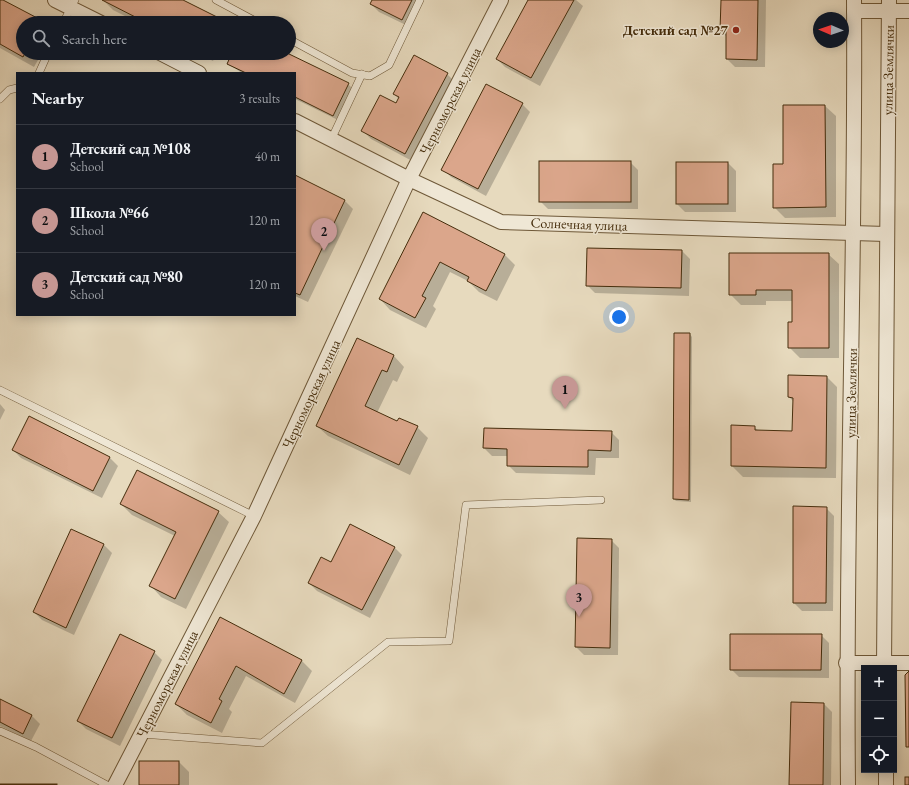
<!DOCTYPE html>
<html lang="en">
<head>
<meta charset="utf-8">
<style>
	:root { --surface:#171b24; --page:#20242c; --text:#f1f3f6; --muted:#9ea1a6; --line:#363941; --accent:#c59692 }
	body { margin:0; font-family:"EB Garamond",serif; background:var(--page); color:var(--text) }
	.controls { position:absolute; right:12px; bottom:12px; display:grid; overflow:hidden; border-radius:0px; box-shadow:0 2px 10px #0003 }
	.controls button { width:36px; height:36px; display:grid; place-items:center; padding:0; border:0; border-bottom:1px solid var(--line); background:var(--surface); color:var(--text); font:20px sans-serif }
	.compass { position:absolute; left:813px; top:12px; width:36px; height:36px; border-radius:50%; background:var(--surface); box-shadow:0 2px 10px #0003; rotate:272deg }
	.you { position:absolute; left:619px; top:317px; width:14px; height:14px; margin:-10px; border:3px solid #fff; border-radius:50%; background:#1a73e8; box-shadow:0 0 0 6px #1a73e833 }
	.badge { display:grid; place-items:center; width:26px; height:26px; border-radius:50%; background:var(--accent); color:#111; font-size:13px; font-weight:700 }
	.pin { position:absolute; translate:-50% -33px; filter:drop-shadow(0 1px 2px #0008) }
	.pin::after { content:''; position:absolute; top:21px; width:14px; height:12px; background:inherit; clip-path:polygon(0 0,100% 0,50% 100%) }
	.list { margin:0; padding:0; list-style:none }
	h2 { display:flex; justify-content:space-between; align-items:center; height:52px; margin:0; padding:0 16px; font-size:17px }
	h2 small { font-size:13px; font-weight:400; color:var(--muted) }
	.list li { display:grid; grid-template-columns:26px 1fr auto; gap:12px; align-items:center; box-sizing:border-box; height:64px; padding:0 16px; border-top:1px solid var(--line) }
	.list b { display:block; font-size:15px; white-space:nowrap }
	.list p { margin:0; font-size:13px; white-space:nowrap; color:var(--muted) }
	.list em { font-size:13px; font-style:normal; color:var(--muted) }
	.icon { flex:none; width:22px; height:22px; fill:none; stroke:currentColor; stroke-width:2; stroke-linecap:round; stroke-linejoin:round }
	.map { position:relative; flex:none; width:909px; height:785px; overflow:hidden }
	.search { position:absolute; background:var(--surface); box-shadow:0 2px 10px #0003; left:16px; top:16px; width:280px; height:44px; display:flex; align-items:center; gap:10px; box-sizing:border-box; padding:0 14px; border-radius:22px; color:var(--muted); font-size:15px }
	.panel { position:absolute; background:var(--surface); box-shadow:0 2px 10px #0003; left:16px; top:72px; width:280px; height:244px; border-radius:0px }
	.map>svg:first-child { display:block }
	.shadow { fill:#0003 }
	.building { fill:#dba68b; stroke:#452d0c }
	.lines { fill:none; stroke-linecap:round; stroke-linejoin:round }
	.lane-casing { stroke:#6e5838; stroke-width:8 }
	.street-casing { stroke:#6e5838; stroke-width:16 }
	.lane { stroke:#efe7d5; stroke-width:7 }
	.street { stroke:#efe7d5; stroke-width:14 }
	.poi-dot { fill:#8f2418; stroke:#efe7d5; stroke-width:1.5 }
	.labels { text-anchor:middle; stroke-width:3; stroke-linejoin:round; paint-order:stroke }
	.poi-label { font-size:14px; font-weight:bold; fill:#452d0c; stroke:#efe7d5; text-anchor:end }
	.street-label { font-size:14px; fill:#452d0c; stroke:#efe7d5 }
</style>
</head>
<body>
<div class="map">
<svg width="909" height="785" viewBox="0 0 909 785">
	<rect width="100%" height="100%" fill="#e7dabe"/>
	<filter id="stains"><feTurbulence type="fractalNoise" baseFrequency=".005" numOctaves="4"/><feColorMatrix values="0 0 0 0 .2 0 0 0 0 .09 0 0 0 0 .02 0 0 0 .5 -.17"/></filter>
	<radialGradient id="worn" r=".72"><stop offset=".6" stop-color="#630" stop-opacity="0"/><stop offset="1" stop-color="#630" stop-opacity=".3"/></radialGradient>
	<g class="shadow">
		<path d="M0,0L43,23H23V53H42L34,67L0,48Z"/>
		<path d="M103,0H181L218,19L222,23H139L113,10Z"/>
		<path d="M373,0H424L410,27L379,12L371,4Z"/>
		<path d="M529,0H576L583,6L540,86L505,67L497,59Z"/>
		<path d="M722,0H766L765,67H735L727,59V37L721,31Z"/>
		<path d="M197,53H217L213,61Z"/>
		<path d="M233,53H285L348,84L353,89L338,120L295,99V73H242L228,64Z"/>
		<path d="M447,74L455,82L414,162L371,139L363,131L396,105L399,99L394,94Z"/>
		<path d="M522,104L530,112L486,196L451,177L443,169Z"/>
		<path d="M825,106L836,116V217L785,218L774,207L784,165Z"/>
		<path d="M630,162L638,170V209H548L540,201Z"/>
		<path d="M728,163L736,171V212H685L677,204Z"/>
		<path d="M295,176L345,201L353,209L308,302L295,296Z"/>
		<path d="M423,213L505,255L515,265L497,301L479,292L468,281L450,272L433,306L436,309L426,328L390,310L380,299Z"/>
		<path d="M682,251L690,259L689,296L595,293L587,285Z"/>
		<path d="M828,254L839,264V358H800L789,347L793,323V301H766V305H741L730,294Z"/>
		<path d="M675,334H690L692,337L691,502L676,501L674,499Z"/>
		<path d="M358,339L394,356L404,367L397,382L393,380L377,413L398,423L417,427L428,438L410,475L328,436L317,426Z"/>
		<path d="M827,377L837,387L836,478L743,477L732,466L754,427L759,431L793,432L794,402L789,397Z"/>
		<path d="M0,404L5,410L0,420Z"/>
		<path d="M29,417L110,458L118,466L102,498L21,458L13,450Z"/>
		<path d="M611,432L619,440V458H596L595,475L516,473L508,465V456H492L484,448Z"/>
		<path d="M121,504L218,512L229,522L186,609L161,597L151,586L175,536L132,515Z"/>
		<path d="M826,508L834,516L833,611H802L794,603Z"/>
		<path d="M71,530L104,545L112,553L74,635L42,620L34,612Z"/>
		<path d="M611,540L619,548L618,655H584L576,647Z"/>
		<path d="M394,547L402,555L370,618L317,591L309,583L331,563Z"/>
		<path d="M221,619L301,660L312,671L295,703L246,676L229,709L232,712L222,733L187,715L176,704Z"/>
		<path d="M120,635L154,652L162,660L120,746L86,729L78,721Z"/>
		<path d="M821,635L829,643V678L739,677L731,669Z"/>
		<path d="M0,700L32,716L40,724L31,741L0,726Z"/>
		<path d="M824,704L832,712L831,785H790Z"/>
		<path d="M179,762L189,772V785H140Z"/>
	</g>
	<g class="building">
		<path d="M0,0H3L43,21L42,23H23V53H25L23,57L0,44Z"/>
		<path d="M102,0H183L219,18L216,23H147Z"/>
		<path d="M372,0H412L402,20L370,4Z"/>
		<path d="M528,0H574L531,78L496,59Z"/>
		<path d="M721,0H758L757,60L726,59V31H720Z"/>
		<path d="M232,53H287L349,83L333,116L295,97V73H246L227,64Z"/>
		<path d="M414,55L448,73L405,154L361,131L380,95L396,103L399,97L393,94Z"/>
		<path d="M486,84L523,103L478,189L441,170Z"/>
		<path d="M783,105H825L826,207L773,208V164H783Z"/>
		<rect x="539" y="161" width="92" height="41"/>
		<rect x="676" y="162" width="52" height="42"/>
		<path d="M295,175L345,200L300,295L295,293Z"/>
		<path d="M423,212L505,254L486,291L467,281L469,277L440,262L422,296L426,298L415,318L379,299Z"/>
		<path d="M587,248L682,250L681,288L586,286Z"/>
		<path d="M729,253H829V348H788V322H792V290H756V295H729Z"/>
		<path d="M674,333H690L689,500L673,499Z"/>
		<path d="M357,338L394,355L387,372L382,370L365,406L397,421L399,418L418,426L399,465L316,426Z"/>
		<path d="M788,375L827,376L826,468L731,466V425L755,426V430L792,431L793,398L788,397Z"/>
		<path d="M29,416L110,457L93,491L12,450Z"/>
		<path d="M484,428L612,431L611,451L588,450V467L507,466V449L483,448Z"/>
		<path d="M137,470L219,511L175,599L149,586L176,532L120,504Z"/>
		<path d="M793,506L827,507L826,603H793Z"/>
		<path d="M350,524L395,547L362,610L308,583L321,557L331,562Z"/>
		<path d="M71,529L104,544L66,628L33,612Z"/>
		<path d="M577,538L612,539L610,648L575,647Z"/>
		<path d="M220,617L302,660L284,694L236,666L219,699L222,701L211,723L175,704Z"/>
		<path d="M120,634L155,651L112,738L77,721Z"/>
		<path d="M730,634H822L821,670H730Z"/>
		<path d="M909,671V747H906L905,675Z"/>
		<path d="M0,699L32,715L23,734L0,722Z"/>
		<path d="M791,702L824,703L823,785H789Z"/>
		<rect x="139" y="761" width="40" height="24"/>
		<rect x="905" y="777" width="4" height="8"/>
		<rect x="0" y="784" width="57" height="1"/>
	</g>
	<g class="lines">
		<defs>
			<g id="lane">
				<path d="M216,0L259,23"/>
				<path d="M63,23L75,0"/>
				<path d="M289,39L352,73L370,76L389,65L420,0"/>
				<path d="M39,73L48,53"/>
				<path d="M0,99L9,90L17,88"/>
				<path d="M331,140L362,74"/>
				<path d="M0,390L254,516"/>
				<path d="M0,731L36,747L107,785"/>
				<path d="M141,734L262,743L388,642L449,641L466,505L601,500"/>
			</g>
			<g id="street">
				<path d="M55,0L101,23"/>
				<path d="M854,11H909"/>
				<path d="M160,53L199,73"/>
				<path d="M295,121L409,179L501,222L886,234"/>
				<path d="M846,663H909"/>
				<path d="M884,668L889,0"/>
				<path d="M886,770V785"/>
				<path d="M115,785L254,516L409,179L501,0"/>
				<path d="M848,785C845,523 856,262 854,0"/>
			</g>
		</defs>
		<use href="#lane" class="lane-casing"/>
		<use href="#street" class="street-casing"/>
		<use href="#lane" class="lane"/>
		<use href="#street" class="street"/>
	</g>
	<circle class="poi-dot" cx="736" cy="30" r="4"/>
	<g class="labels">
		<g class="poi-label">
			<text x="728" y="35">Детский сад №27</text>
		</g>
		<g class="street-label">
			<text transform="translate(888 70) rotate(-89)" y="5">улица Землячки</text>
			<text transform="translate(450 101) rotate(-63)" y="5">Черноморская улица</text>
			<text transform="translate(579 224) rotate(2)" y="5">Солнечная улица</text>
			<text transform="translate(851 393) rotate(-89)" y="5">улица Землячки</text>
			<text transform="translate(311 394) rotate(-65)" y="5">Черноморская улица</text>
			<text transform="translate(167 684) rotate(-63)" y="5">Черноморская улица</text>
		</g>
	</g>
	<rect width="100%" height="100%" filter="url(#stains)"/>
	<rect width="100%" height="100%" fill="url(#worn)"/>
</svg>
<div class="controls">
<button>+</button>
<button>−</button>
<button><svg class="icon" aria-label="locate" viewBox="0 0 24 24"><circle cx="12" cy="12" r="6"/><path d="M12 2v4M12 18v4M2 12h4M18 12h4"/></svg></button>
</div>
<svg class="compass" viewBox="-18 -18 36 36"><path d="M0-13l5 13h-10z" fill="#e53935"/><path d="M0 13l5-13h-10z" fill="#9ea1a6"/></svg>
<div class="you"></div>
<div class="pin badge" style="left:565px;top:409px">1</div>
<div class="pin badge" style="left:324px;top:251px">2</div>
<div class="pin badge" style="left:579px;top:617px">3</div>
<div class="search"><svg class="icon" aria-label="search" viewBox="0 0 24 24"><circle cx="10" cy="10" r="6"/><path d="M15 15l6 6"/></svg>Search here</div>
<section class="panel">
<h2>Nearby<small>3 results</small></h2>
<ul class="list">
<li><span class="badge">1</span><div><b>Детский сад №108</b><p>School</p></div><em>40 m</em></li>
<li><span class="badge">2</span><div><b>Школа №66</b><p>School</p></div><em>120 m</em></li>
<li><span class="badge">3</span><div><b>Детский сад №80</b><p>School</p></div><em>120 m</em></li>
</ul>
</section>
</div>
</body>
</html>
